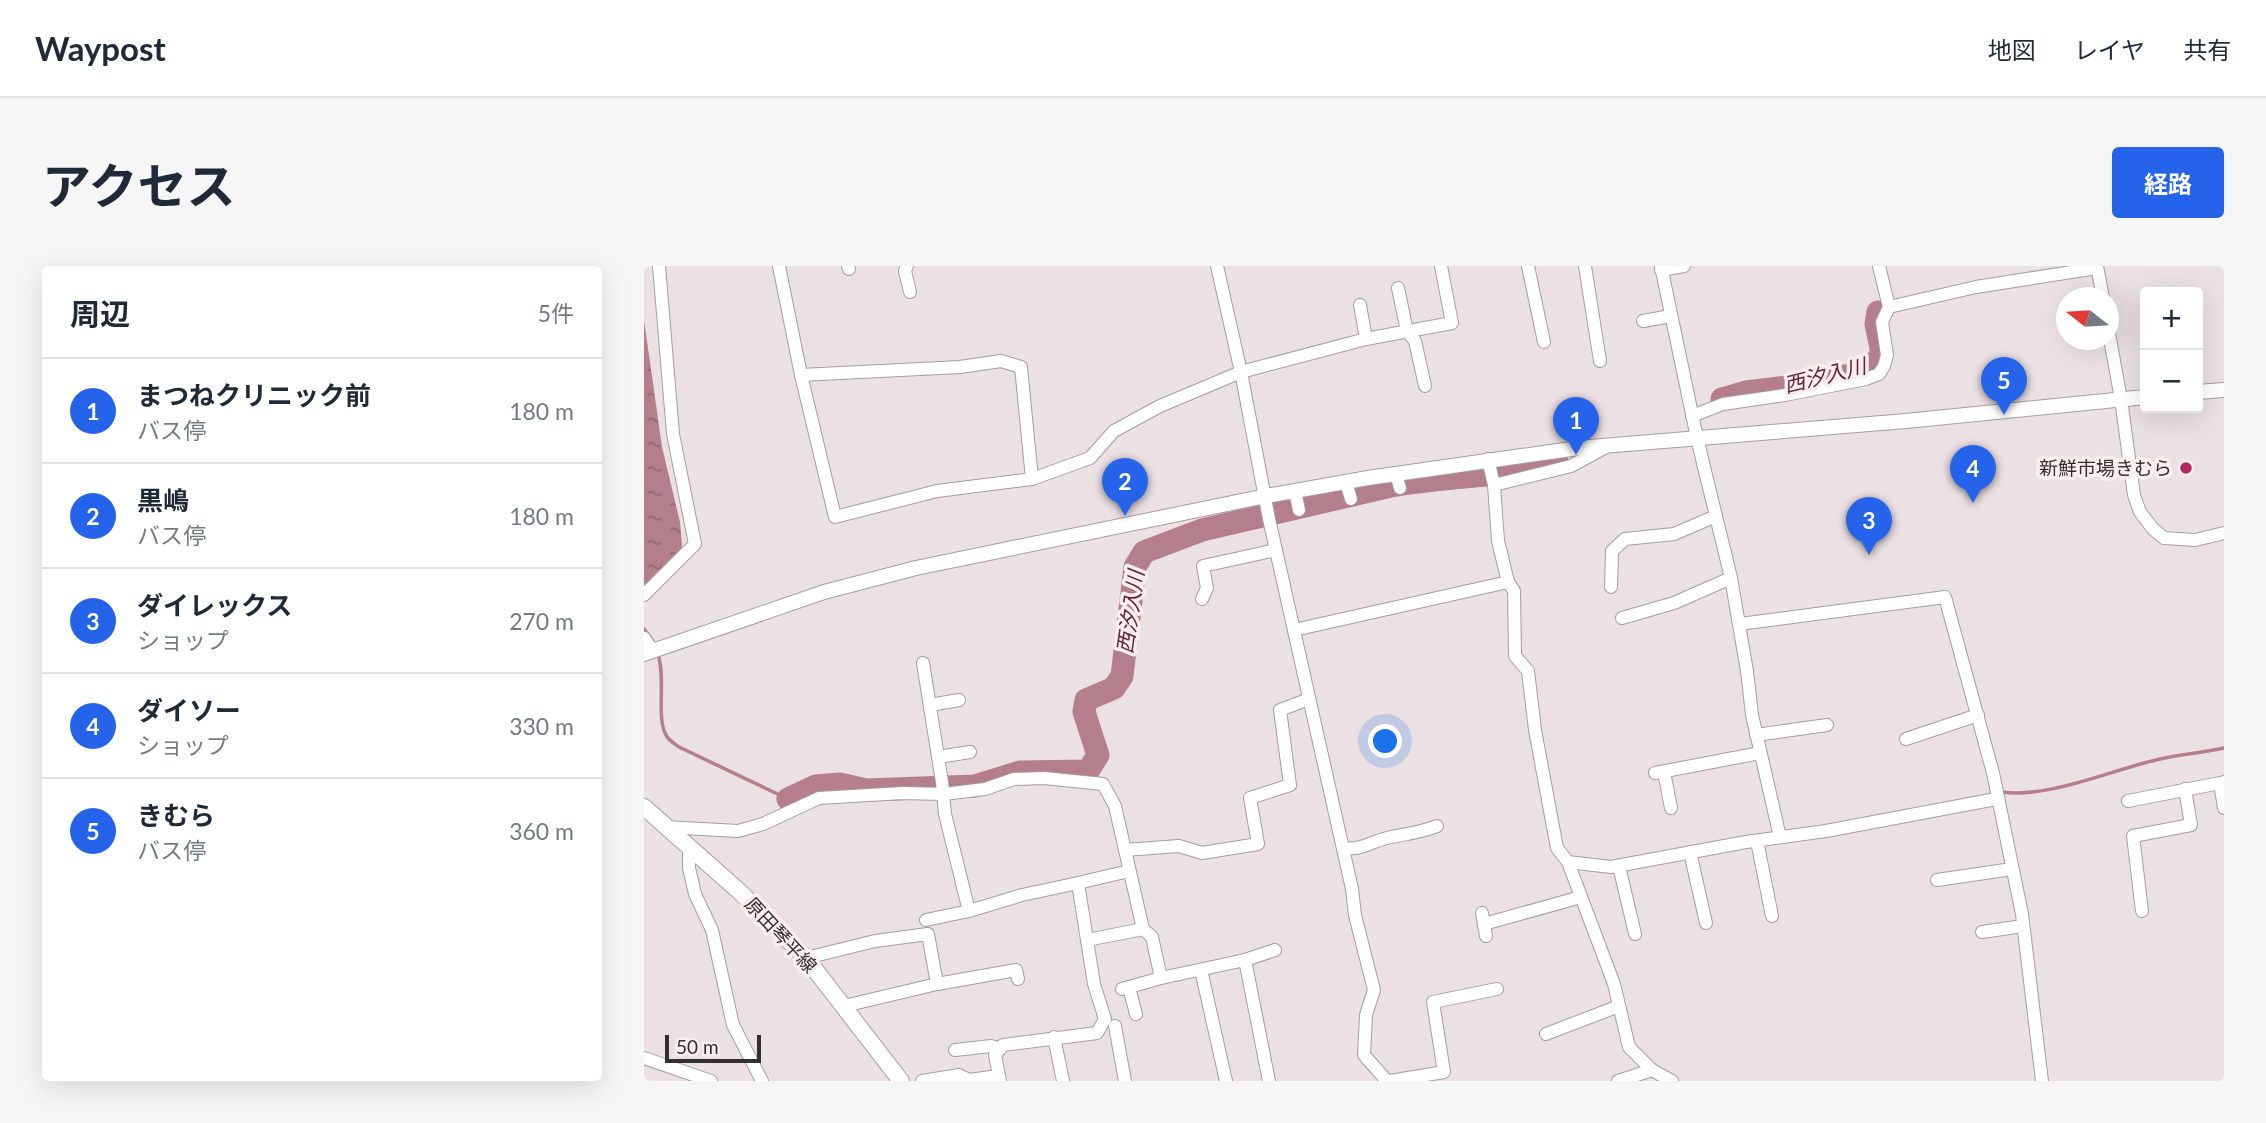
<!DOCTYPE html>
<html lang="ja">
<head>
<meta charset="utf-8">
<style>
	:root { --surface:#fff; --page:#f6f6f7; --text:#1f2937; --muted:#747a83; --line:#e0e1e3; --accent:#2563eb }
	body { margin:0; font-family:Lato,"Noto Sans JP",sans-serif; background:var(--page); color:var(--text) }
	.controls { position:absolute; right:21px; top:21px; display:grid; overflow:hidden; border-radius:7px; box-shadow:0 7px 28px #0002 }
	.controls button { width:63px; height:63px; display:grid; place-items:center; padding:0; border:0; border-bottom:2px solid var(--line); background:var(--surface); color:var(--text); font:35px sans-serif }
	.compass { position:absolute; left:1412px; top:21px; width:63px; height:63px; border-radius:50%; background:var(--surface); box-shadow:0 7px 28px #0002; rotate:287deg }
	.scale { position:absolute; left:21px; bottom:18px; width:96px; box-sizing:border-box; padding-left:7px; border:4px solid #332f30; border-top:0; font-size:19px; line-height:24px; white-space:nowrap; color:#332f30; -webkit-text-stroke:5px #f8eef0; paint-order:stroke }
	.you { position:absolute; left:742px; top:476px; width:24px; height:24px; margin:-18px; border:5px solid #fff; border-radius:50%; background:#1a73e8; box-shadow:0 0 0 10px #1a73e833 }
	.badge { display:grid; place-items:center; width:46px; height:46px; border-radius:50%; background:var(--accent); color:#fff; font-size:23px; font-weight:700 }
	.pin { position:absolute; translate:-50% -58px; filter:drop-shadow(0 2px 4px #0008) }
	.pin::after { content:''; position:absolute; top:37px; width:24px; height:21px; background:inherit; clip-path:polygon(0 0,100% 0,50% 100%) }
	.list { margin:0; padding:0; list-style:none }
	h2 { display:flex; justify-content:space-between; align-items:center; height:91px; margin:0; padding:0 28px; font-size:30px }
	h2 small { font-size:23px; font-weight:400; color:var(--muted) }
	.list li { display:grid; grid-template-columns:46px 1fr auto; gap:21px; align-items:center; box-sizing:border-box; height:105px; padding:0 28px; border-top:2px solid var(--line) }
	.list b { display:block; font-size:26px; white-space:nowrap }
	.list p { margin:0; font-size:23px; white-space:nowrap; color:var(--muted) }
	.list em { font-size:23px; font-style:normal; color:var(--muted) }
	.map { position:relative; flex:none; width:1580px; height:815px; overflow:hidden; border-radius:7px }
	header { display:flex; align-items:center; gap:42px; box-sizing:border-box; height:98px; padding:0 35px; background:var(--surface); border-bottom:2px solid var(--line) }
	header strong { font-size:33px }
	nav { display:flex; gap:38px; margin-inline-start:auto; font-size:24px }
	.intro { display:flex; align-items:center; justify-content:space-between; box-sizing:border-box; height:168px; padding:0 42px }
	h1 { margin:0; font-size:49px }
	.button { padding:18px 32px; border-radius:7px; background:var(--accent); color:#fff; font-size:24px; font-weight:700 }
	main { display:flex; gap:42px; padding:0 42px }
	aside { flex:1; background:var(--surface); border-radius:7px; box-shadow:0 7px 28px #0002 }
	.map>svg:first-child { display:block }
	.water { fill:url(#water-ripples) }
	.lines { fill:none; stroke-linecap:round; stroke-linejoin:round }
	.stream { stroke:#b47e8c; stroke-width:3.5 }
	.river { stroke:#b47e8c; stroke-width:23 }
	.minor-casing { stroke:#a79d9f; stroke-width:14 }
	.tertiary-casing { stroke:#a79d9f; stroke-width:16 }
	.secondary-casing { stroke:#a79d9f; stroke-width:18 }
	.minor { stroke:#fff; stroke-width:12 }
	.tertiary { stroke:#fff; stroke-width:14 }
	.secondary { stroke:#fff; stroke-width:16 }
	.poi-dot { fill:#b3275f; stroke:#f8eef0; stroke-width:2.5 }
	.labels { text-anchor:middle; stroke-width:7; stroke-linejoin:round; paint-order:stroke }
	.poi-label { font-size:19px; fill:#332f30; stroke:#f8eef0; text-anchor:end }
	.street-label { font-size:19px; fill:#332f30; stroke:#f8eef0 }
	.water-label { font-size:21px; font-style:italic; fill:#652239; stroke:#f8eef0 }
</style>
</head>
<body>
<header>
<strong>Waypost</strong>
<nav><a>地図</a><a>レイヤ</a><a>共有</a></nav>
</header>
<div class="intro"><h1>アクセス</h1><a class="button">経路</a></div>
<main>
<aside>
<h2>周辺<small>5件</small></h2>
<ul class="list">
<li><span class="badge">1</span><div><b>まつねクリニック前</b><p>バス停</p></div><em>180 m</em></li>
<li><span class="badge">2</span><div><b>黒嶋</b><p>バス停</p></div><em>180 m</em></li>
<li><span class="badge">3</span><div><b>ダイレックス</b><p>ショップ</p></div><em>270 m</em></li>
<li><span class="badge">4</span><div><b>ダイソー</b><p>ショップ</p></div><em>330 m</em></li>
<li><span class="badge">5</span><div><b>きむら</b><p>バス停</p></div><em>360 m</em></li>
</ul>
</aside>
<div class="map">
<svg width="1580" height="815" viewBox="0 0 1580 815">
	<defs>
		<pattern id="water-ripples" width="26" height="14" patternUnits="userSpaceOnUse" patternTransform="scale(1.75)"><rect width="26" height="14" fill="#b47e8c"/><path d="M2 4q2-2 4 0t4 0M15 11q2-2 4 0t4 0" fill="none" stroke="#936873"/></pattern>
	</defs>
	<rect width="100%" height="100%" fill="#ebe0e3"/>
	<path class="water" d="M0,54L18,181L36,256L38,280L34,292L0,319Z"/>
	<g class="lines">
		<g class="stream">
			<path d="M0,363L9,375"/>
			<path d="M14,389C22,411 12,452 22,469C24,474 31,478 35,481L144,533"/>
			<path d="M1358,526C1403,533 1470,503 1516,493C1537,488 1559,487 1580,482"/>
		</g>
		<g class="river">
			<path d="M1078,133L1102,126L1152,120L1221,106L1228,102L1238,87L1232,58L1234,46"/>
			<path d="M144,533L172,520L196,518L222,524L331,520L376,506L444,505L454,489L440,446L442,434L470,422L478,410L491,301L500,286L558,264L747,220C803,210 859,211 914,198"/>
		</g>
		<defs>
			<g id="minor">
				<path d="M135,0L157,109L191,251L293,225L388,213L446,192L470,165L516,140L597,106L722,73L808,57L797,0"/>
				<path d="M204,0L205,3"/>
				<path d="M263,0L261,5L266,26"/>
				<path d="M573,0L597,106L625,253L708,623L711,649L730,724L722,749L720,789L743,815"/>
				<path d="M884,0L900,76"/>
				<path d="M941,0L956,95"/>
				<path d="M1017,0L1053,172L1087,312L1103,405L1108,449L1136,571"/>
				<path d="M1453,0L1459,32"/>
				<path d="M1017,4L1040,0"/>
				<path d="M754,22L763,65L771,75L781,120"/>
				<path d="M716,39L722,73"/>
				<path d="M1245,41L1332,21L1453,2"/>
				<path d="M999,55L1027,50"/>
				<path d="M1464,62L1477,133L1490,229L1496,246L1509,263L1520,272L1551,274L1580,267"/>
				<path d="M157,109L316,101L357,95L377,101L388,213"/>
				<path d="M1048,150L1079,138L1141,129L1222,113L1235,108L1240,100L1243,89L1238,56L1245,41L1235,0"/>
				<path d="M844,193L850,219L854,275L864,316"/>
				<path d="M752,208L756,222"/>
				<path d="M702,216L707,233"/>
				<path d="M850,219L927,200L962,181"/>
				<path d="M651,225L655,244"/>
				<path d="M967,321L968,285L981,273L1030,268L1072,250"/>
				<path d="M0,329L51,278L29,168L15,0"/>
				<path d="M558,333L563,322L559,300L632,284"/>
				<path d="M978,352L1030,337L1087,312"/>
				<path d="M1096,358L1301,331L1349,507L1378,648L1398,815"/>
				<path d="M650,364L864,316L870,325L871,390L884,405L891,464L913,582L924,596L970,718L985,781L1008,804L1028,815"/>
				<path d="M0,372L9,385"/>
				<path d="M279,397L298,516L301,548L325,645L282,654"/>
				<path d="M286,439L315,434"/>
				<path d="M1112,469L1183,459"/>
				<path d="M1262,473L1334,449"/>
				<path d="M294,491L326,486"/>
				<path d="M1020,506L1027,542"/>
				<path d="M1011,507L1116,487"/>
				<path d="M1580,516L1576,517L1580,542"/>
				<path d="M1484,535L1576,517"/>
				<path d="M21,561L94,565L119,558L175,532L259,527L300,528L341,523L370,513L400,512L459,518L471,540L481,584L535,580L558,587L614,578L606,532L646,519L636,444L665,433"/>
				<path d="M1113,575L1128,650"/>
				<path d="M45,582V602L51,628L68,664L89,759L118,815"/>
				<path d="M699,582C716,585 726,576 743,572C760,568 776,567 793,560"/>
				<path d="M1046,586L1062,657"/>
				<path d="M924,596L967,601L1102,576L1182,565L1352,533"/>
				<path d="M975,600L991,668"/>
				<path d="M1293,614L1368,603"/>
				<path d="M434,617L485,605"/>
				<path d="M325,645L378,629L434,617L443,674"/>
				<path d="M1498,645L1489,570L1547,559L1541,523"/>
				<path d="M838,647L842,670"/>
				<path d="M840,658L937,631"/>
				<path d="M1338,666L1379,660"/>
				<path d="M162,692L231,675L284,668L293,718"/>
				<path d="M601,694L625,815"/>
				<path d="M557,704L582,815"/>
				<path d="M517,712L601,694L631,684"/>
				<path d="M485,721L492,748"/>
				<path d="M478,723L517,712L508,671L499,663L481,584"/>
				<path d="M200,740L293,718L372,704L374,713"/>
				<path d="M471,760L481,815"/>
				<path d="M902,768L975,740"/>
				<path d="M410,771L419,815"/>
				<path d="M311,784L347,780L356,783"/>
				<path d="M0,792L67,815"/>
				<path d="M278,815L315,809L325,814L355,810"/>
				<path d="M356,815L351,789L359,779L453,767L461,753L450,718L443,674L499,663"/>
				<path d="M746,815L800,806L789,736L853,723"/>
				<path d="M974,815L1008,804"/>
			</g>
			<g id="tertiary">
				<path d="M1554,126L1580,124"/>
				<path d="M0,388L180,326L272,302L622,230L724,212L934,182L1262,155L1501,131"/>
			</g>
			<path id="secondary" d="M0,541L96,626L162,692L257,815"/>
		</defs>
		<use href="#minor" class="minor-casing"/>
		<use href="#tertiary" class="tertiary-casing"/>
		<use href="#secondary" class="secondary-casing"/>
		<use href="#minor" class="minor"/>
		<use href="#tertiary" class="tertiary"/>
		<use href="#secondary" class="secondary"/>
	</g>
	<circle class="poi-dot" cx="1542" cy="202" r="7"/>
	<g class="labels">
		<g class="poi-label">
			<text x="1528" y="209">新鮮市場きむら</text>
		</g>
		<g class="street-label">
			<text transform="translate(137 669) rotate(47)" y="7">原田琴平線</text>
		</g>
		<g class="water-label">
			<text transform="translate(1181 110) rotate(-14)" y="7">西汐入川</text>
			<text transform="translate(487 346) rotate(-82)" y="7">西汐入川</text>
		</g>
	</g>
</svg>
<div class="controls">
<button>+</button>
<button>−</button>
</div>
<svg class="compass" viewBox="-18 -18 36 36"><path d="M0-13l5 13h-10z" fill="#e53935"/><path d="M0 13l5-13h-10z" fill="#747a83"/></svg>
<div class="scale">50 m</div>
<div class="you"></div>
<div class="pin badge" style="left:932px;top:189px">1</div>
<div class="pin badge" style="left:481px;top:250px">2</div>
<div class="pin badge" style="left:1225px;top:289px">3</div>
<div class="pin badge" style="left:1329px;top:237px">4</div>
<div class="pin badge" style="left:1360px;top:149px">5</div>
</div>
</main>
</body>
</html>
